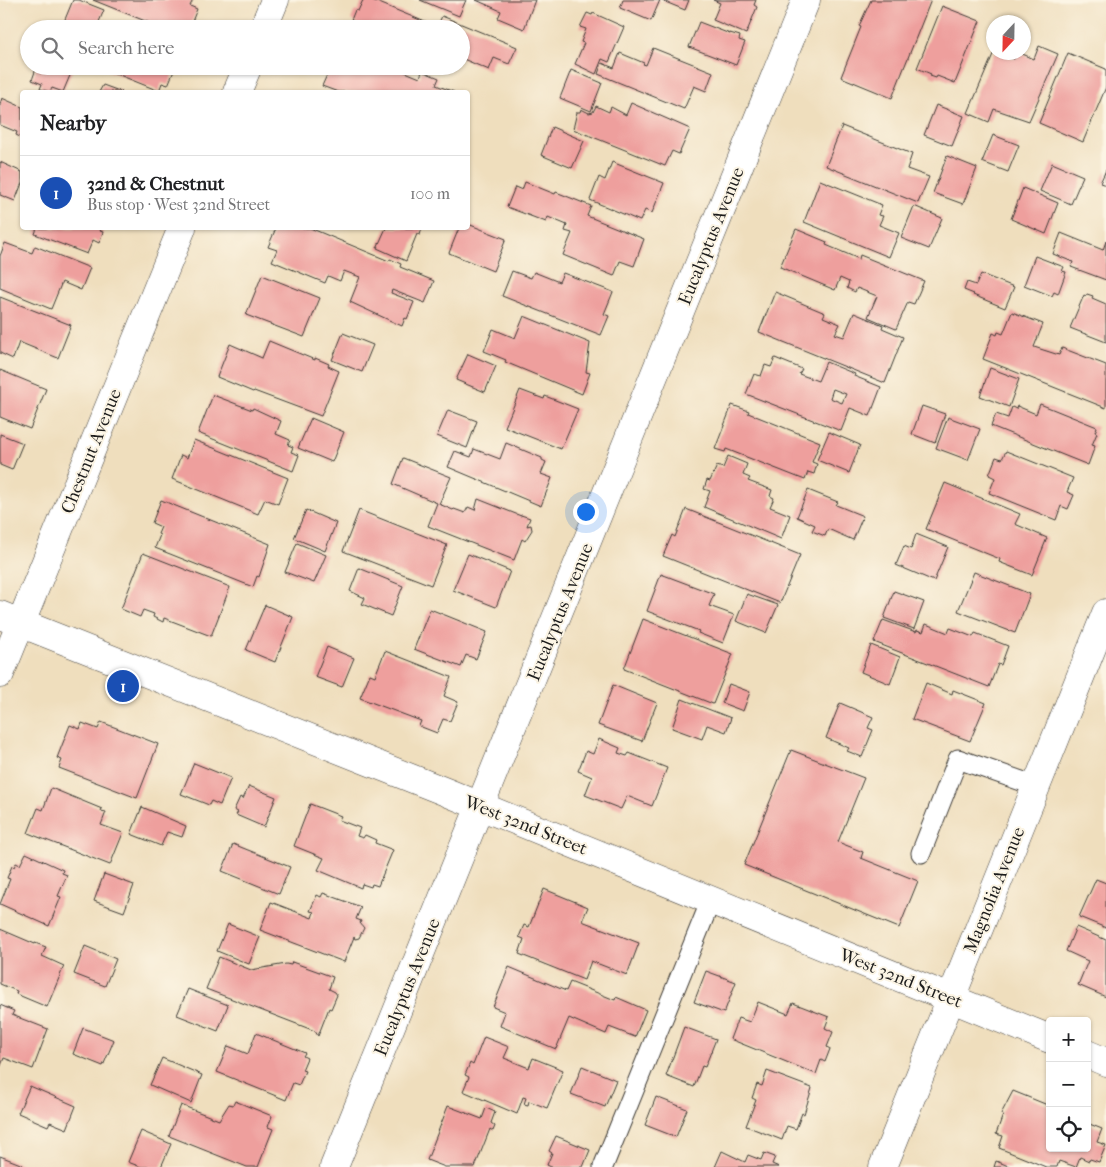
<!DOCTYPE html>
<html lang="en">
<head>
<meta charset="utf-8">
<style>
	:root { --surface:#fff; --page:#f2f2f2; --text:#202124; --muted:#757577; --line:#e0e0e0; --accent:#d1495b }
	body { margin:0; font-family:"IM FELL French Canon",serif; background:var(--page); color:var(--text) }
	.controls { position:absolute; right:15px; bottom:15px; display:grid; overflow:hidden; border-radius:5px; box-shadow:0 1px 4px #0004 }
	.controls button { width:45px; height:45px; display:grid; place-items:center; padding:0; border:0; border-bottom:1px solid var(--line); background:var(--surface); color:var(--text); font:25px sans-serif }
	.compass { position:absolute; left:986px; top:15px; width:45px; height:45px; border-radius:50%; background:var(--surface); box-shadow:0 1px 4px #0004; rotate:202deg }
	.you { position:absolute; left:585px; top:511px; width:18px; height:18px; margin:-12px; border:4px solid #fff; border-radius:50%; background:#1a73e8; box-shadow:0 0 0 8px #1a73e833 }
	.badge { display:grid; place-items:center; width:32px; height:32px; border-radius:50%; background:var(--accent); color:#fff; font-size:16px; font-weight:700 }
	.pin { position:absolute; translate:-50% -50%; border:2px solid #fff; box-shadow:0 1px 5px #0006 }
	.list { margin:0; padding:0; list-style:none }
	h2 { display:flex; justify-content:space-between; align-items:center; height:65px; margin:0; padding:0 20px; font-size:21px }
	h2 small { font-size:16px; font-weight:400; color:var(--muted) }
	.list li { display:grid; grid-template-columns:32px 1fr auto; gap:15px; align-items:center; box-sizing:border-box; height:75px; padding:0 20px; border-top:1px solid var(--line) }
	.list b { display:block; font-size:19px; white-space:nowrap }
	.list p { margin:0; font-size:16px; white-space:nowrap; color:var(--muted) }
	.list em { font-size:16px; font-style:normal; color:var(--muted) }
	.icon { flex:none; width:28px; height:28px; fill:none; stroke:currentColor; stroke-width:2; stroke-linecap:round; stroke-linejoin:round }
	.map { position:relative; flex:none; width:1106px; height:1167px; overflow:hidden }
	.search { position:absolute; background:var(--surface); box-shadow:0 1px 4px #0004; left:20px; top:20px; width:450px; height:55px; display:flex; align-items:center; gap:12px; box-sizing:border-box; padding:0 18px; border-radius:28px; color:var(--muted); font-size:19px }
	.panel { position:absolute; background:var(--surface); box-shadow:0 1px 4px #0004; left:20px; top:90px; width:450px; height:140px; border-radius:5px }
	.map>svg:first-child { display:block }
	.building { fill:#ee9f9d; fill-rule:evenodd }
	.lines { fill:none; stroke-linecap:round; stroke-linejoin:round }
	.service-casing { stroke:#3c3934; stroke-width:21 }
	.minor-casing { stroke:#3c3934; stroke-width:29 }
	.tertiary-casing { stroke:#3c3934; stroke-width:29 }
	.service { stroke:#fff; stroke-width:19 }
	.minor { stroke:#fff; stroke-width:28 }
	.tertiary { stroke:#fff; stroke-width:28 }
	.labels { text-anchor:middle; stroke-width:4; stroke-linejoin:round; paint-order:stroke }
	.street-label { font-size:18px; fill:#1c1c1c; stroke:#fcf5e5 }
</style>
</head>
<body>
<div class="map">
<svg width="1106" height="1167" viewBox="0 0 1106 1167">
	<rect width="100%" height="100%" fill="#fcf5e5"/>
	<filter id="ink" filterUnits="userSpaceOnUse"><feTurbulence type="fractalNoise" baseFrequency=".02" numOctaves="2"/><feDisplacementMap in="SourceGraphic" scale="10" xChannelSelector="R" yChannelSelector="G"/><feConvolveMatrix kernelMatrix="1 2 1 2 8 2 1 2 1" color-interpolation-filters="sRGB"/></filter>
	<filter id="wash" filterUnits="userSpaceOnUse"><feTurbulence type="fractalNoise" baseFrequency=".0096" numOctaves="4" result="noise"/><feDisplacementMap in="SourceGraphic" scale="20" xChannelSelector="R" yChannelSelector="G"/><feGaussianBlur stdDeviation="1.12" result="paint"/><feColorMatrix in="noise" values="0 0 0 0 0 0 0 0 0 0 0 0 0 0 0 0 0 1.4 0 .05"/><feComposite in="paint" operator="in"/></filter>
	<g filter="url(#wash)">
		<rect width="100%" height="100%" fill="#efdebd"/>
		<g id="blocks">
			<g class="building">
				<path d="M73,0H79L104,10L96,29H61Z"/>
				<path d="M93,0H193L190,6L197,9L189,29H165Z"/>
				<path d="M363,0H372L437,27L442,16L517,47L509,64L494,58L489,70L461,58V29H355L357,23L351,20L355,10L358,11Z"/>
				<path d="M420,0H466L459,16Z"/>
				<path d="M476,0H535L524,29L498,18L501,11Z"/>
				<path d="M623,0H660L651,21L620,8Z"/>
				<path d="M663,0H689L685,10L663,1Z"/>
				<path d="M713,0H756L754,5L757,7L746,34L713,20L720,3Z"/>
				<path d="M871,0H931L892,98L841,77L861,27L859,26Z"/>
				<path d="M942,6L980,21L955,83L937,76L936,78L930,76L931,74L917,68Z"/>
				<path d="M587,13L592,15L593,13L624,27L609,62L602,59L596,74L575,64L584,43L581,42L586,29L580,27Z"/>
				<path d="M699,22L730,34V33L740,36L739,40L745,42L736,65L689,47Z"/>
				<path d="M1039,46L1058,54L1029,121L994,109L989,122L968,113L994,52L1014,59L1016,52H1018L1034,59Z"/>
				<path d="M653,48L713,72L706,91L694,86L684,109L598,74L602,63L614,68L620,53L644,63L643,64L646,65Z"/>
				<path d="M1068,53L1106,69V87L1083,142L1039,123Z"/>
				<path d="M37,66H74L63,92L52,88L50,92L40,89L42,84L32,80Z"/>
				<path d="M97,66H176L168,85L162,83L159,91Z"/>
				<path d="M331,66H391L420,78L422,71L439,78L436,85L454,92H338L322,86Z"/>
				<path d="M571,70L602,83L591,111L560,98Z"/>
				<path d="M103,85L122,92H99Z"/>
				<path d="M2,98L22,107V138L16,135L17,132L0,125V104Z"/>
				<path d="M631,103L690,129L679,154L672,151L665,166L573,129L577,112H580L581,109L589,113L593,112L596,106L609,112L611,107L626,115Z"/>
				<path d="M936,105L964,116L952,146L924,135Z"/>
				<path d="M842,126L912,154L907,169L929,177L918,203L826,166Z"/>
				<path d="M552,127L584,141L572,168L541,155Z"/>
				<path d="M993,135L1019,145L1008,172L982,162Z"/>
				<path d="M947,156L977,168L963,204L933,193Z"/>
				<path d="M0,162L22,172V183L15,201L0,195Z"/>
				<path d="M612,162L664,183L652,213L645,210L640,221L590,200L599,177L605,180Z"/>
				<path d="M1052,163L1083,176L1071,204L1040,191Z"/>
				<path d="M1106,170V185L1100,183Z"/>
				<path d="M820,180L882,205L878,215L883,216L879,225L899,233L889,257L804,222Z"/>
				<path d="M525,182L555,194L556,192L591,206L587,216L644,239L634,266L620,261L614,276L563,255L572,233L565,231L567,225L548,217L546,222L507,207L515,187L522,190Z"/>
				<path d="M1023,188L1058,203L1046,234L1011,219Z"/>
				<path d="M914,206L942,218L929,249L901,238Z"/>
				<path d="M468,224L506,239L493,271L449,253L459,228H468Z"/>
				<path d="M37,228H102L100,231L103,232L99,243L93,240L87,254L35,234Z"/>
				<path d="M276,228H310L389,261L390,259L401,264L400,267L434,281L425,303L392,290L391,293L414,302L407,319L405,318L402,326L350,302L360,277L344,271L340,281L328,276L325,283L272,261L277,250L268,247Z"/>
				<path d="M386,228H422L420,235L417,234L406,261L377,248Z"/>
				<path d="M796,229L827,242L826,245L859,259L860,255L924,281L914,304L908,302L896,329L868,317L877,296L857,288L855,292L847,288L849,282L840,278L835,290L780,267Z"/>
				<path d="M1061,233L1103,250L1106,241V280L1071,267L1073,262L1053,254Z"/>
				<path d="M5,243L32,253L35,246L90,268L81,290L62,282L51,309L0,288V256Z"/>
				<path d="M1035,256L1064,267L1062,271L1066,272L1058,294L1054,292L1052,296L1024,285Z"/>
				<path d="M512,271L531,278L534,272L559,282L563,273L613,292L604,314L609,316L601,335L502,296Z"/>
				<path d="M981,274L1014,287L1005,308L973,295L974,294L964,290L967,282L976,285Z"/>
				<path d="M262,275L320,298L304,337L246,315Z"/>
				<path d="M775,292L825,313L823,317L840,324L835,334L844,337L854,313L883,325L882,328L903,337L885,383L759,332Z"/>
				<path d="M1087,294L1093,296L1092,298L1106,304V342L1070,328L1084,295L1086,296Z"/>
				<path d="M0,297L71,325L58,358L19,342L13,359L0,353Z"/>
				<path d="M1012,312L1043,324L1034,347L1059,355L1062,348L1106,365V408L983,359L993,333L997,335L998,332L1003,334Z"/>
				<path d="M524,316L590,343L586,372L590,373L582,394L505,362L506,360L484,351L493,329L515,338Z"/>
				<path d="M343,333L373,345L362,372L332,360Z"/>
				<path d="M269,341L315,360V358L329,364L328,366L339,371L321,416L254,391L253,392L217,377L230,344L262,358Z"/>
				<path d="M468,354L496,366L485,392L456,380Z"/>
				<path d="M775,358L802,369L799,374L818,381L826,362L855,374L854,376L881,387L870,416L850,408L841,431L746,394L754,374L761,376L765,365L771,367ZM833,389L846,394L842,403L830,398Z"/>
				<path d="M990,368L1019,379L1009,407L980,396Z"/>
				<path d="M0,370L46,389L30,429L0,417Z"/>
				<path d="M520,390L544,399L545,396L578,409L561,449L505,427Z"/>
				<path d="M213,395L252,410L253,408L281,421L276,434L290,440L288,445L293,447L291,452L299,455L293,471L198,433Z"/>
				<path d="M1040,404L1097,427L1095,432L1097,433L1092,445L1095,446L1088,465L991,426L996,414L1008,418L1012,407L1016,409L1017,406L1036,414Z"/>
				<path d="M732,405L749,411L748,413L820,442L812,462L817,464L814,474L808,472L805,480L726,449L725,452L715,449Z"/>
				<path d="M922,406L945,414L935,443L912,434Z"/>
				<path d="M448,410L477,421L467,448L437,436Z"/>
				<path d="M948,417L980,429L968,460L936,448Z"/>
				<path d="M311,418L344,432L332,462L298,448Z"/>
				<path d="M829,432L860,445L849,473L817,460Z"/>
				<path d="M0,434L23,443L12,470L0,465Z"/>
				<path d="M194,440L288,478L278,504L265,499L258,514L172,479L181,455L187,458Z"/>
				<path d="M506,443L542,458V460L546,462L541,474L552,478L541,506L448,467L455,451L471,457L474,449L500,459Z"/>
				<path d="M1006,451L1073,478L1067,492L1074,495L1068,509L1061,506L1056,520L989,493L995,478L989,475L996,457L1002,459Z"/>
				<path d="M728,456L747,464L743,475L750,478L748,481L772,490L770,496L774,498L770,507L790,515L781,539L704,507L710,491L704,489L707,480L710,481L717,466L723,468Z"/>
				<path d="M403,458L451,477L439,504L453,510L454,509L465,513L468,507L475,510L478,499L521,516V515L530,518L527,526L531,525L532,530L525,541L522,539L514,560L428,526L437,503L393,484Z"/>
				<path d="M945,483L1020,514L1015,524L1047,538L1032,575L999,562L1000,559L926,529Z"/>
				<path d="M808,490L838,502L836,505L863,516L853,540L828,529L825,536L812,531L815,525L797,517Z"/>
				<path d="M161,500L270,544L259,577L257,576L253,587L155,548L160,535L158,534L161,527L152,523Z"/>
				<path d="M686,509L800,555L780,603L663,556L672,535L675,537Z"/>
				<path d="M306,510L336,523L325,551L294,538Z"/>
				<path d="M359,510L447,545L431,585L343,551Z"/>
				<path d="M916,534L948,547L934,581L896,565L904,546L911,549Z"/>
				<path d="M297,543L326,555L314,583L285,572Z"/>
				<path d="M143,553L230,587L211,636L164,618L163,622L153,617L154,614L143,610L140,617L121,609Z"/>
				<path d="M468,554L510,571L496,607L453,590Z"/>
				<path d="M359,568L403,586L391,616L362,604L365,598L350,591Z"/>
				<path d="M974,572L1030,594L1015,633L958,611Z"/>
				<path d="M661,574L714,594L709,606L734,615L723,643L698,633L699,631L647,611Z"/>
				<path d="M894,591L924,602L914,629L884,618Z"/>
				<path d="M747,594L778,605L766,633L736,621Z"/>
				<path d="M265,605L293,617L275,662L246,650Z"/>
				<path d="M430,609L487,632L476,659L466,655L461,667L414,649Z"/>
				<path d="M643,619L733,654L713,704L624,669Z"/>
				<path d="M883,620L916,632L917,630L923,632L926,624L948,633L950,628L973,637L975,633L1008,646L1001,665L998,664L989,687L874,642Z"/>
				<path d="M871,645L900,657L890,684L861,672Z"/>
				<path d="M327,647L354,658L342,687L315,677Z"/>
				<path d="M385,651L451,677L444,696L458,702L450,721L443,719L437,733L419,726L421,721L360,698L370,674L375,676Z"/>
				<path d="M926,683L952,694L953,690L986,703L970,741L912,719Z"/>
				<path d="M729,684L750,692L743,711L722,703Z"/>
				<path d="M613,685L657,703L642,741L598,725Z"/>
				<path d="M682,699L731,718L726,732L707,725L702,739L672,728Z"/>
				<path d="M840,703L873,717L868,728L873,730L862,757L847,751L849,748L826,738Z"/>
				<path d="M101,722L158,744L137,798L59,768L62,760L57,758L70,725L80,729L82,723L98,729Z"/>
				<path d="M599,739L620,748L618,753L627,756L629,753L667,768L652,806L627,796L621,809L585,795L592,777L578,771L586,751L593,754Z"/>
				<path d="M791,750L864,778L838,842L863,852L861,858L918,881L899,928L744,865Z"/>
				<path d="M194,763L231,778L220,805L211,801L209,805L181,794Z"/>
				<path d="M249,786L276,797L264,827L236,815L238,812L234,810L240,797L243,799Z"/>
				<path d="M51,788L102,809L101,811L106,812L101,825L123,833L110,865L28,833L38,808L43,810Z"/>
				<path d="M310,804L341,816L339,820L360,828L357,836L363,838L365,835L376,840L375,843L393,850L378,886L372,884L371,887L362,884L361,888L318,870L324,858L294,846Z"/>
				<path d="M142,807L186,826L182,837L167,832L161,846L131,834Z"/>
				<path d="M233,844L290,867L279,894L222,871Z"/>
				<path d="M26,853L63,870L62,873L67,875L58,896L61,897L49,926L0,904L10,879L7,878L12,866L14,867L16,863L20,865Z"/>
				<path d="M104,874L134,885L124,912L94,901Z"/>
				<path d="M1096,879L1106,883V928L1079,917Z"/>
				<path d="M544,889L588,907L582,921L639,943L627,975L591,961L584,980L519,954L524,939L519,937L524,925L529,927Z"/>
				<path d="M323,893L361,907L356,919L361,921L360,923L364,928L359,938L355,939L354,937L344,962L260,930L271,902L312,918L314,912L310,911L317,895L321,897Z"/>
				<path d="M228,924L260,937L249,964L217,951Z"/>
				<path d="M1076,927L1106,940V997L1078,985L1088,961L1066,951Z"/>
				<path d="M0,929L35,944V943L46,947L42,956L64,966L47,1007L16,994L17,991L0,984Z"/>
				<path d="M85,946L116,959L105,986L74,974Z"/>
				<path d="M219,957L251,970L286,964L291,965L292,962L333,977L329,989L335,992L337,995L331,1009L329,1008L318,1036L315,1031L206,989Z"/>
				<path d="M509,967L566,991L570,982L615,1000L616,997L646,1010L635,1037L609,1027L606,1034L569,1018L556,1049L500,1026L505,1012L493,1007Z"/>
				<path d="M706,971L736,982L724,1013L694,1002Z"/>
				<path d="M188,989L228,1005L218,1031L177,1015Z"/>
				<path d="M758,1002L788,1014L793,1003L829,1017L825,1028L833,1032L827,1047L830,1049L825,1062L821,1060L816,1074L730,1039L738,1018L750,1022Z"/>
				<path d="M0,1005L14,1011L12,1015L48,1029L33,1069L4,1058L0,1068Z"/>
				<path d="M684,1027L716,1039L705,1067L702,1066L694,1087L666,1076Z"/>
				<path d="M83,1028L114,1040L103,1066L73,1054Z"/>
				<path d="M256,1033L305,1053L303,1056L307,1058L302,1070L305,1071L299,1085L293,1083L286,1100L217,1072L228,1046L248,1054Z"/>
				<path d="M484,1037L509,1047L504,1058L529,1068L533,1058L563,1070L547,1108L529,1101L528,1105L524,1104L526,1098L523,1097L517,1114L463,1091L469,1077L465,1075L470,1063L473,1065Z"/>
				<path d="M162,1058L202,1075L191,1103L150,1085Z"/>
				<path d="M582,1066L616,1080L605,1107L571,1094Z"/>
				<path d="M767,1071L812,1088L804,1114L802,1113L796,1129L787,1126L782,1140L746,1126L756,1100L752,1098L757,1084L762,1086Z"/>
				<path d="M30,1086L76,1106L67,1129L50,1122L48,1126L18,1113Z"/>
				<path d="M1013,1091L1050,1106V1148H1087V1123L1102,1129L1097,1142L1106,1145L1099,1162L1090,1159L1089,1161L1080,1157L1076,1167L1059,1161L1057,1167H1046L999,1148L1003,1136L996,1134L1003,1115L1001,1114Z"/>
				<path d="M656,1097L687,1109L676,1137L645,1125Z"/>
				<path d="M235,1101L272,1116L268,1127L273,1129L258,1167H247L169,1136L181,1105L219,1120L229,1104L233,1105Z"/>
				<path d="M448,1106L482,1119L486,1108L495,1112L491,1123L495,1126L493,1131L490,1129L475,1167H445L427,1160Z"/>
				<path d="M141,1131L171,1144L161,1167H141L128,1162Z"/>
				<path d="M556,1136L590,1150L583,1167H551L547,1165L552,1153L549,1151Z"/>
				<path d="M722,1151L745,1162L748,1155L761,1160L764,1153L775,1157L772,1164L779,1167H715Z"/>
				<path d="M0,1156L23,1165L22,1167H0Z"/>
				<path d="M996,1161L1011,1167H994Z"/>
			</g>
		</g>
	</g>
	<g filter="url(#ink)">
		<use href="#blocks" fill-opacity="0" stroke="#3c3934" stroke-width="1"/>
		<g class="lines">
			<defs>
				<g id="service">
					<path d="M921,853L958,759L1036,786"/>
					<path d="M603,1167L711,900"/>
				</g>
				<g id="minor">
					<path d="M263,29L275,0"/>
					<path d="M237,92L248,66"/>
					<path d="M0,615L446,792L1050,1039"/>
					<path d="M0,674L182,228"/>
					<path d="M1087,1054L1106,1062"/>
					<path d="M334,1167L806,0"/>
				</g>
				<path id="tertiary" d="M883,1167L1106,613"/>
			</defs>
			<use href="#service" class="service-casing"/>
			<use href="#minor" class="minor-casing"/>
			<use href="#tertiary" class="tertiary-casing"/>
			<use href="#service" class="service"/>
			<use href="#minor" class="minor"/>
			<use href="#tertiary" class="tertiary"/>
		</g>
	</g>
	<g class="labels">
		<g class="street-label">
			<text transform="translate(711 236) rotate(-68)" y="6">Eucalyptus Avenue</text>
			<text transform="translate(91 451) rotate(-68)" y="6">Chestnut Avenue</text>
			<text transform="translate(560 612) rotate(-68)" y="6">Eucalyptus Avenue</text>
			<text transform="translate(526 825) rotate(22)" y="6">West 32nd Street</text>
			<text transform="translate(994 890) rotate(-68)" y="6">Magnolia Avenue</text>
			<text transform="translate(901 978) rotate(22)" y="6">West 32nd Street</text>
			<text transform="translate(407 987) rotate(-68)" y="6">Eucalyptus Avenue</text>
		</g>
	</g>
</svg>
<div class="controls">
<button>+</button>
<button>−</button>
<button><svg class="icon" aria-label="locate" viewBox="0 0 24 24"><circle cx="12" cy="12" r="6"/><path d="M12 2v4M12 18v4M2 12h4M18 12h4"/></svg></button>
</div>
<svg class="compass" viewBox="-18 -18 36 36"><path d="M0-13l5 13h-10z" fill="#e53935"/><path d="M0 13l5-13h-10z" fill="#757577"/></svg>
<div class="you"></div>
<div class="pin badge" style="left:123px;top:686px;background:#1a4fb4">1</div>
<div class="search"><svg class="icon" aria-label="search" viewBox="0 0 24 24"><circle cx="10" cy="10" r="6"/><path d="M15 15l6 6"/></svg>Search here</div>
<section class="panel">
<h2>Nearby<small></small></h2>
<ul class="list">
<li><span class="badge" style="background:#1a4fb4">1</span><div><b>32nd &amp; Chestnut</b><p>Bus stop · West 32nd Street</p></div><em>100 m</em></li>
</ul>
</section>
</div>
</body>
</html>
